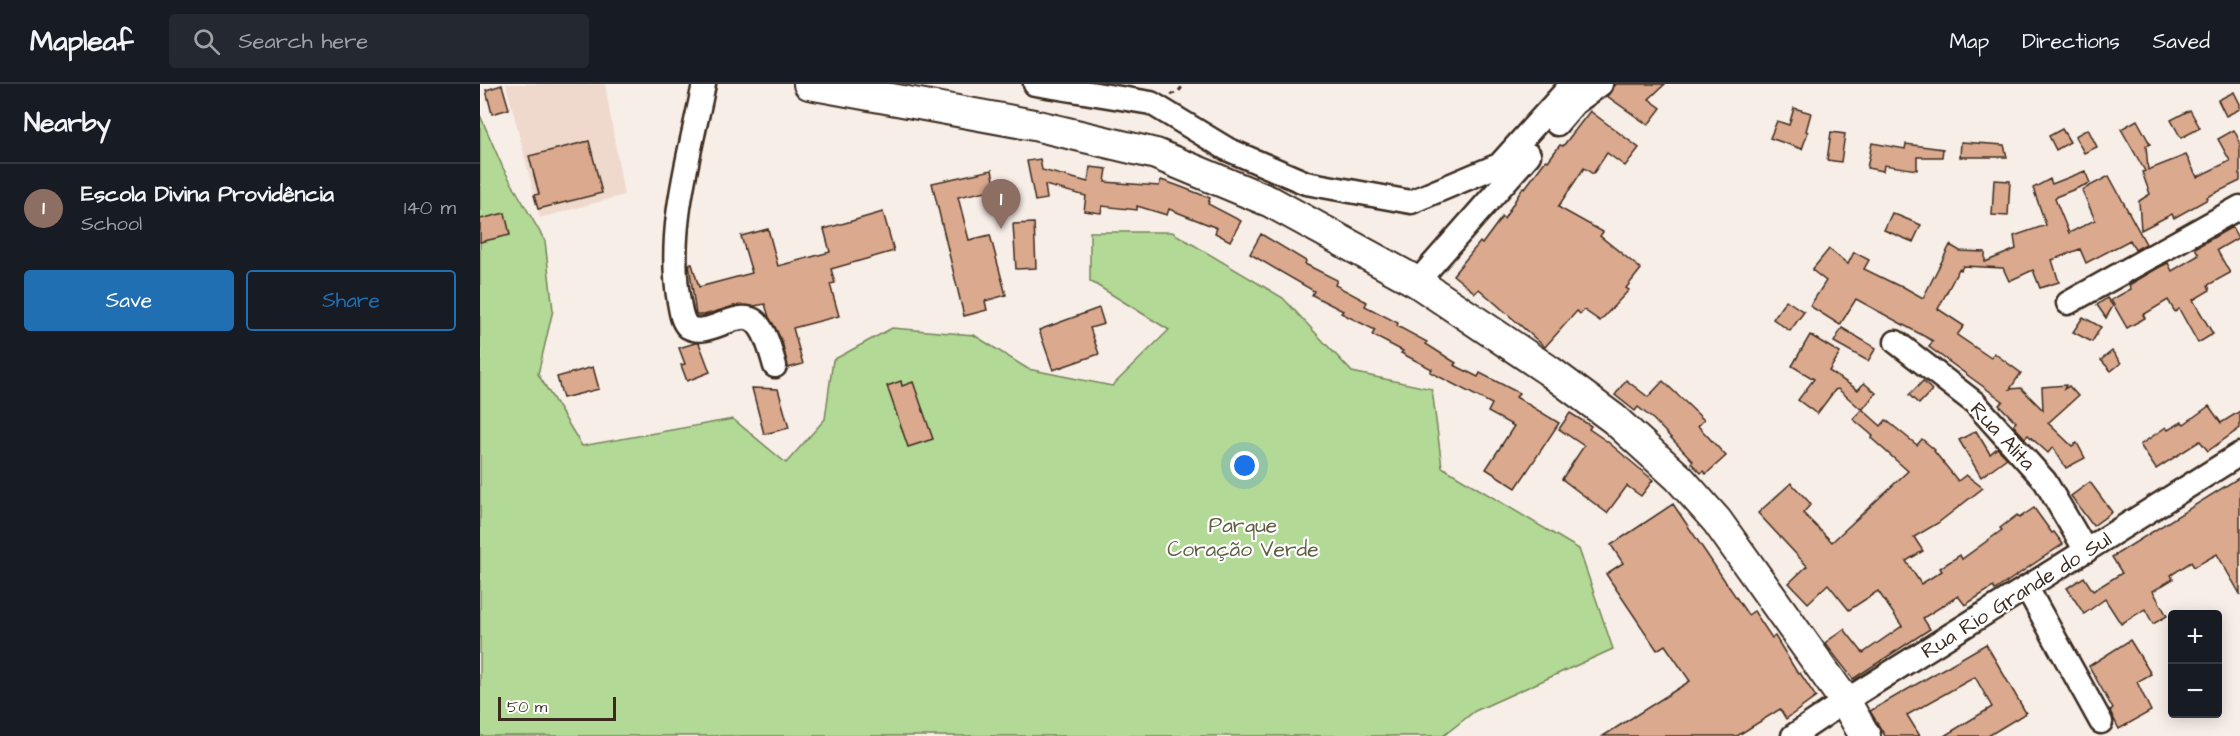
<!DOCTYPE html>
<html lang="en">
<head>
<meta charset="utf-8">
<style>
	:root { --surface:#171b24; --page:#242831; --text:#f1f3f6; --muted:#9ea1a6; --line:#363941; --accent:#1f6fb2 }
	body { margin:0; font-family:"Architects Daughter",sans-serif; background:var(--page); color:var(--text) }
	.controls { position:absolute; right:18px; bottom:18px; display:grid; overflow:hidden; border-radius:6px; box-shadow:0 3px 15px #0003 }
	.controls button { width:54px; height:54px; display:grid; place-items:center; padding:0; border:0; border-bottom:2px solid var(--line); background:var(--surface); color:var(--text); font:30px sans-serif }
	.scale { position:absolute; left:18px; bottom:15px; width:118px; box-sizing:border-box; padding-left:6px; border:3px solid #3b2a1e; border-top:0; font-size:16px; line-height:21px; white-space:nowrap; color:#3b2a1e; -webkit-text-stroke:4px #fff; paint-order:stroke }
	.you { position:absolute; left:765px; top:382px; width:21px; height:21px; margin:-15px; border:4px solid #fff; border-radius:50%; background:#1a73e8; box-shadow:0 0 0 9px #1a73e833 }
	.badge { display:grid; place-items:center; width:39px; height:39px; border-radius:50%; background:var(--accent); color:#fff; font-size:20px; font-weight:700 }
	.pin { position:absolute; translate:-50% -50px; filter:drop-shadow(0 2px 3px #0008) }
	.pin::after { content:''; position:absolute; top:32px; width:21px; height:18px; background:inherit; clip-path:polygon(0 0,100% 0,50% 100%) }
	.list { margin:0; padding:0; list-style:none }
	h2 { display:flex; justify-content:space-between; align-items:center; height:78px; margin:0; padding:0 24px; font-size:26px }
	h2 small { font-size:20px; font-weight:400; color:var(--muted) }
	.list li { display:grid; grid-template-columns:39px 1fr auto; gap:18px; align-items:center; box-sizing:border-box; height:90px; padding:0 24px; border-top:2px solid var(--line) }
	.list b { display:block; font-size:22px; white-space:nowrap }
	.list p { margin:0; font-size:20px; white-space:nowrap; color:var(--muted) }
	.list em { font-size:20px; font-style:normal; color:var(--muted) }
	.actions { display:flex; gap:12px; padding:18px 24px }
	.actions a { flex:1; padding:14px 0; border:2px solid var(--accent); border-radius:6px; text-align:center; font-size:21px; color:var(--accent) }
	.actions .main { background:var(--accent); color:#fff }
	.icon { flex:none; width:33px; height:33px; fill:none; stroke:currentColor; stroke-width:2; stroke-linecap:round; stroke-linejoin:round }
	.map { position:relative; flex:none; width:1760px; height:652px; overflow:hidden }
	header { display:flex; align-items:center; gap:36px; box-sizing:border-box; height:84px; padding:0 30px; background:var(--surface); border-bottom:2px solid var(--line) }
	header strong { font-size:28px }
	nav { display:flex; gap:33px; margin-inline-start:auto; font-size:21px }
	.search { width:420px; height:54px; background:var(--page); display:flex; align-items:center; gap:15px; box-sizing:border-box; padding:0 21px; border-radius:6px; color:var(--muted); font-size:22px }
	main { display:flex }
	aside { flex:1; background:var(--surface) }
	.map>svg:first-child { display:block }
	.built { fill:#efd9cd }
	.green { fill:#b2d995; stroke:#76825a; stroke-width:1.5 }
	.building { fill:#dba98e; stroke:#3b2a1e; stroke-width:1.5 }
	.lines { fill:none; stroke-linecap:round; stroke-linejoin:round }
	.minor-casing { stroke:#3b2a1e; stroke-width:27 }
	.major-casing { stroke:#3b2a1e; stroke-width:34 }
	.path { stroke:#3b2a1e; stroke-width:3; stroke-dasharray:4.5 4.5; stroke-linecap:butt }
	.minor { stroke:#fff; stroke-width:22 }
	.major { stroke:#fff; stroke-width:30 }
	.labels { text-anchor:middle; stroke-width:4.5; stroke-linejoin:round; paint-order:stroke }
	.street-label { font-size:21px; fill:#3b2a1e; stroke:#fff }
	.park-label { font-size:21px; fill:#5f5f42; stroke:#fff }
</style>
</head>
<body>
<header>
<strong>Mapleaf</strong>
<div class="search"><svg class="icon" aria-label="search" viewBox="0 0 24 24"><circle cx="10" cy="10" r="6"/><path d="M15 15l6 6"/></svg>Search here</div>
<nav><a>Map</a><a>Directions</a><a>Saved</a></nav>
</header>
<main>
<aside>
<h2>Nearby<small></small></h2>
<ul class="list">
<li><span class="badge" style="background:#8d6e63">1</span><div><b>Escola Divina Providência</b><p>School</p></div><em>140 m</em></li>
</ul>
<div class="actions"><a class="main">Save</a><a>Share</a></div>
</aside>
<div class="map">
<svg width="1760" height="652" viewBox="0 0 1760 652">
	<rect width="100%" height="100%" fill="#f8eee8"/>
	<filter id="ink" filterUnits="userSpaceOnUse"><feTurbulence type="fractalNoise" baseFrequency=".0167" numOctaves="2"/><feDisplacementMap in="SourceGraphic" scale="12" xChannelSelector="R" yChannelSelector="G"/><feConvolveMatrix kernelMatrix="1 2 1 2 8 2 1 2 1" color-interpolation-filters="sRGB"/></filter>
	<g filter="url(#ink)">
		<path class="built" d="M26,0H125L144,111L60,134Z"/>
		<path class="green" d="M0,31L23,84L65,157L73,226L58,290L102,362L253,335L306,379L345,335L353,276L412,244L494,251L548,285L632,302L689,246L610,197V148H692L803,214L872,288L952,305L962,383L1099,465L1133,565L995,627L963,652H0Z"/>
		<g class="building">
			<path d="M1136,0H1185L1169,15L1181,24L1168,41L1127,12Z"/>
			<path d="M22,1L29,25L12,30L6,6Z"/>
			<path d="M1754,8L1760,20V25L1746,32L1738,16Z"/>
			<path d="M1314,24L1331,29L1326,47L1328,48L1322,65L1290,54L1297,37L1309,41Z"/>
			<path d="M1710,26L1720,44L1701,54L1691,36Z"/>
			<path d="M1110,27L1159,64L1145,82L1127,69L1113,90L1104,84L1078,123L1123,148L1120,152L1161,185L1146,204L1149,206L1120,237L1104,226L1100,230L1097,227L1065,263L999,205L995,209L973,191L1000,158L1002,160L1022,133L1024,135L1043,103L1045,104L1066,76L1068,77L1080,61L1083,62Z"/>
			<path d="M1657,36L1670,60L1666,62L1668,86L1706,71L1717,93L1750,77L1738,55L1754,46L1760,58V97L1727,113L1728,115L1694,134L1692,130L1661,146L1659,117L1670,110L1662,88L1665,87L1641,45Z"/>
			<path d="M1582,45L1590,58L1576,66L1569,52Z"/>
			<path d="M1608,45L1617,63L1604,69L1595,52Z"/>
			<path d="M1351,48L1365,50L1361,78L1347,76Z"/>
			<path d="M109,57L122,109L58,125L54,111L59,110L49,72Z"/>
			<path d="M1481,58L1524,61L1527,73H1480Z"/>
			<path d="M1392,59L1425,65L1426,60L1463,65L1462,73H1437V86L1404,81L1403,87L1387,84Z"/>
			<path d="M560,75L562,86L608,98L610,83L627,85L625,98L679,102L681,96L696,101L730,114L728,120L761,137L750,157L735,149L737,144L689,125L687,131L657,122V126L622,122L621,129L604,127L606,112L565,101L567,115L555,117L547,77Z"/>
			<path d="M512,86L516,105L478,113L489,156L510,151L526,211L505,217L507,226L484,232L452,99Z"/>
			<path d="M1605,87L1610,99L1578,112L1575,115L1589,149L1615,136L1602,106L1629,92L1666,160L1655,166L1650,156L1606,179L1600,165L1572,176L1579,198L1560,204L1553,186L1529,197L1523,184L1483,182L1481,186L1479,185L1458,225L1484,242L1477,251L1511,274L1514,269L1541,289L1530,305L1541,304L1563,326L1562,303L1586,301L1584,305L1589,302L1598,312L1568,339L1592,362L1597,359L1605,374L1586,384L1573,363L1568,369L1548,351L1545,354L1533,341L1536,338L1519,321L1523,317L1449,263L1453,257L1376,215L1360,241L1330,222L1346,197L1332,186L1349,165L1368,180L1374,168L1389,176L1384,185L1419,202L1420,201L1443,214L1470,161L1480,167L1505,168V178L1536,165L1534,152L1566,141L1553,104L1570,95L1572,100Z"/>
			<path d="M1514,96L1530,97L1528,132L1512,131Z"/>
			<path d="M403,128L414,167L351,185L355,199L350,200L359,232L313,244L323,280L308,284L302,257L289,233L285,220L274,222H254L224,231H216L209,180H212L219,203L272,189L261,152L288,145L298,182L350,168L344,145Z"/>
			<path d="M25,129L30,151L0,158V135Z"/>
			<path d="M1412,129L1441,141L1433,158L1404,146Z"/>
			<path d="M554,139L556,184L536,185L533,140Z"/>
			<path d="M1752,143L1758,154L1737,166L1750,189L1728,201L1730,206L1713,216L1733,250L1718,259L1699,225L1695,228L1688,216L1663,231L1665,234L1647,244L1631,216L1651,205L1649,201L1678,184L1688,179L1692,187L1719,171L1715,164Z"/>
			<path d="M781,150L826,177L825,180L857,196L855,201L887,218L885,222L918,239L917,242L947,258L946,260L976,279L974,281L998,293L1000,289L1039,309L1036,313L1079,339L1036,404L1006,385L1034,342L1008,328L1012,320L950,288L952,285L921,269L923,267L892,251L895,246L861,229L863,227L832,211L834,207L770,170Z"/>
			<path d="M1627,214L1633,222L1626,234L1617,221Z"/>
			<path d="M1306,216L1324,228L1310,247L1293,235Z"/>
			<path d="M619,224L624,240L610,244L619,270L573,286L559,246Z"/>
			<path d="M1603,233L1621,243L1612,258L1593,248Z"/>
			<path d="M1362,244L1396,264L1388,277L1354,258Z"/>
			<path d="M1330,251L1360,269L1349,287L1378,306L1384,299L1396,309L1382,326L1358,305L1355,306L1337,330L1318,316L1334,295L1312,282Z"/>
			<path d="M215,259H219L230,288L207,297L201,281L205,280L199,264Z"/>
			<path d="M1632,267L1641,279L1631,287L1621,276Z"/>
			<path d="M113,283L119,305L83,314L77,293Z"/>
			<path d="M1146,296L1168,313L1183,297L1224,336L1218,342L1246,372L1226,390L1223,387L1221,389L1211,379L1213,377L1174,336L1158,323L1155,327L1135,311Z"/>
			<path d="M421,297L422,302L433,298L453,355L428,363L407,302Z"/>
			<path d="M1443,297L1452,306L1439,320L1429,311Z"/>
			<path d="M272,304L298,305L309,344L284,350Z"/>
			<path d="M1729,322L1741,339L1760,327V344L1728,367L1720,357L1676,385L1660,361L1686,343L1688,346L1702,338L1704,340Z"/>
			<path d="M1382,325L1401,342L1406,336L1437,361L1442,355L1455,366L1454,367L1478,397L1486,391L1503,404L1458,439L1434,453L1443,467L1426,477L1441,500L1462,487L1460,484L1480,471L1482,475L1522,446L1520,444L1537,431L1539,434L1554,424L1572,449L1574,448L1583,460L1515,506L1513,503L1485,521L1478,512L1443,534L1450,545L1373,595L1345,559L1364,545L1383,569L1422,542L1398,507L1369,526L1348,500L1328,519L1309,499L1327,482L1278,429L1311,399L1331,420L1323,429L1352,458L1428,387L1391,354L1393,352L1373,335Z"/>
			<path d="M1090,329L1111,342L1109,345L1128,358L1173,396L1161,412L1147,402L1127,429L1082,395L1104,362L1079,345Z"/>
			<path d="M1496,347L1510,370L1517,364L1527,374L1501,393L1479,356Z"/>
			<path d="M1760,393V510L1737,470L1714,483L1711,478L1691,491L1693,495L1673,507L1687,532L1673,540L1665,525L1641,540L1625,515L1604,530L1587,504L1604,493L1613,507L1642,489L1632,473Z"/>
			<path d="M1610,398L1632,428L1613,442L1591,412Z"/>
			<path d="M1193,420L1268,531L1274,527L1292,554L1295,552L1318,590L1320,589L1336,613L1306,635L1300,625L1257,652H1123L1210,597L1185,561L1177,566L1126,490L1143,479L1131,461Z"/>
			<path d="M1650,556L1671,590L1657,598L1671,627L1639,645L1630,627L1633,625L1609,582Z"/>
			<path d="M1506,560L1546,629L1508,652H1464L1512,623L1495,593L1427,631L1440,652H1405L1390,627Z"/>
		</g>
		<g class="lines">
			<defs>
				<g id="minor">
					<path d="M224,0C210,71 186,145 199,218C201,227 201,236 208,243C231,256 263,217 280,243C288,254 291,269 295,282"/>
					<path d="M555,0L671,19L747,65L826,99L931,118L1019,81L1092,0"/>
					<path d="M1077,40L1095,19L1121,0"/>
					<path d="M937,198L1049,71"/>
					<path d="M1588,219L1760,123"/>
					<path d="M1416,258L1495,319L1565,397L1606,467"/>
					<path d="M1547,504L1621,638"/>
					<path d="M1313,652L1365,617L1760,370"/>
				</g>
				<path id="major" d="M329,0L554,41L676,70L791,118L937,198L1068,286L1134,335L1199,394L1237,437L1365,617L1385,652"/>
			</defs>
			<use href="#minor" class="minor-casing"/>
			<use href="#major" class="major-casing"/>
			<path class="path" d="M691,11L699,7L704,0"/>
			<use href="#minor" class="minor"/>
			<use href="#major" class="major"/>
		</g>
	</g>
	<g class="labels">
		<g class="street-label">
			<text transform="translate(1523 352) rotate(47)" y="7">Rua Alita</text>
			<text transform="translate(1536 511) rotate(-32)" y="7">Rua Rio Grande do Sul</text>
		</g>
		<g class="park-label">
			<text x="763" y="448">Parque<tspan x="763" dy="24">Coração Verde</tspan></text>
		</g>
	</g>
</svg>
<div class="controls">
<button>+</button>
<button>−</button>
</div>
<div class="scale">50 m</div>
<div class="you"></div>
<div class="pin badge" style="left:521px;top:145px;background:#8d6e63">1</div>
</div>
</main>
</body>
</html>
